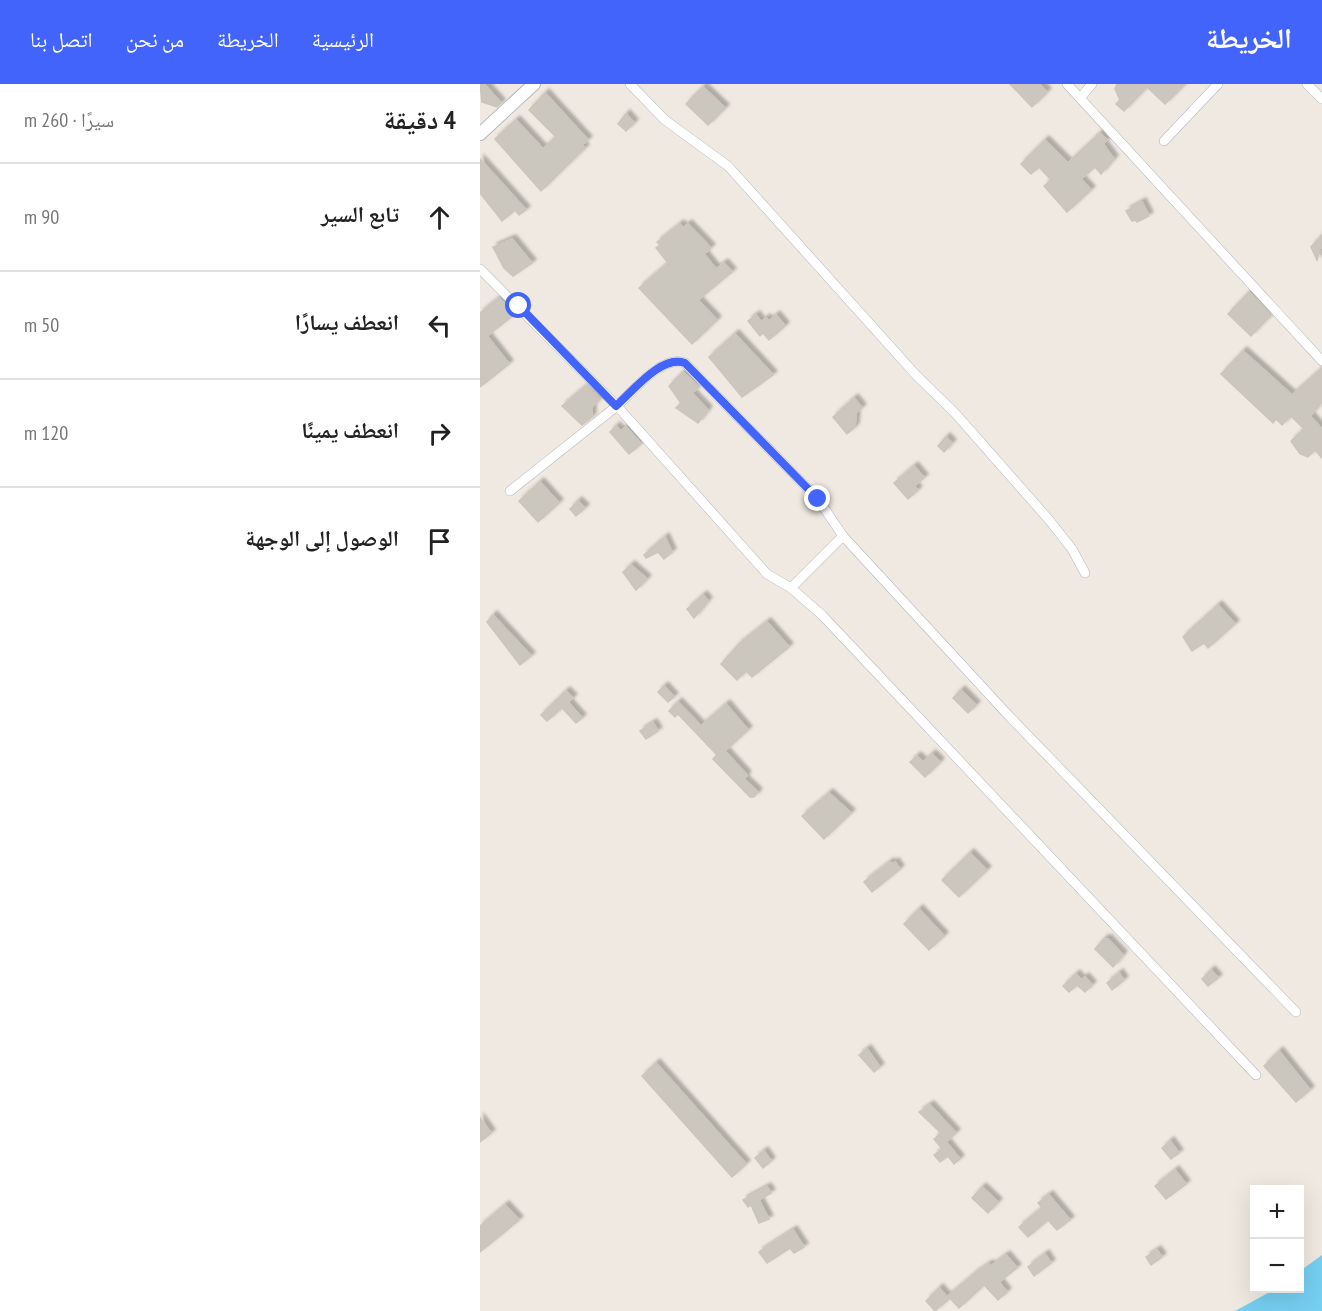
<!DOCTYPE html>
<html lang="ar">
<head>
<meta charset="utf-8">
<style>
	:root { --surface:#fff; --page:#f2f2f2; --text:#222; --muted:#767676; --line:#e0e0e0; --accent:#4264fb }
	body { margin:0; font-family:"PT Sans Narrow","Noto Naskh Arabic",sans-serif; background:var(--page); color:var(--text); direction:rtl }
	.controls { position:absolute; right:18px; bottom:18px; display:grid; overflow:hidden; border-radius:0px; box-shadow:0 6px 24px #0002 }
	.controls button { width:54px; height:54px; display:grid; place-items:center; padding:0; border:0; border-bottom:2px solid var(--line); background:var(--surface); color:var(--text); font:30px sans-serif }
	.stop { position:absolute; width:18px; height:18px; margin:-14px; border:4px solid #4264fb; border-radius:50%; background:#fff }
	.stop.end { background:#4264fb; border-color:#fff; box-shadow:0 2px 6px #0008 }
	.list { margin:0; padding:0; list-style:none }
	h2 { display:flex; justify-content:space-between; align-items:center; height:78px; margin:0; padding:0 24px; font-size:26px }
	h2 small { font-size:20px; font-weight:400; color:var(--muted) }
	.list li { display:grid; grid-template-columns:39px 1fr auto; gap:18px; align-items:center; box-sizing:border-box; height:108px; padding:0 24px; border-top:2px solid var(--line) }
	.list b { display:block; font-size:22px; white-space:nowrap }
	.list em { font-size:20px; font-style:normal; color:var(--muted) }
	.icon { flex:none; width:33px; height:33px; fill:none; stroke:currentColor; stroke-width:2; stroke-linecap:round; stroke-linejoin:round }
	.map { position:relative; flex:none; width:842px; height:1227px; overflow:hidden; direction:ltr }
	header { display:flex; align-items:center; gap:36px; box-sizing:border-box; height:84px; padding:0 30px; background:var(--accent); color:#fff }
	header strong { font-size:28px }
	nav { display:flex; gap:33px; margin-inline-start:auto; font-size:21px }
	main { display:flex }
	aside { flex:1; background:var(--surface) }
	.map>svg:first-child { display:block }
	.water { fill:#75cff0 }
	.building { fill:#cbc7bf; stroke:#cbc5ba; stroke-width:1.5; filter:url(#shadow) }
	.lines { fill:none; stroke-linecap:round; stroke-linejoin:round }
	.minor-casing { stroke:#b4b7c1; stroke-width:10 }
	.tertiary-casing { stroke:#b4b7c1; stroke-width:14 }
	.minor { stroke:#fff; stroke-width:9 }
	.tertiary { stroke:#fff; stroke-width:12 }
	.route { stroke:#4264fb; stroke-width:8 }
</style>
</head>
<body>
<header>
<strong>الخريطة</strong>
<nav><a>الرئيسية</a><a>الخريطة</a><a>من نحن</a><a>اتصل بنا</a></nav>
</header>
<main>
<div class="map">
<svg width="842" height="1227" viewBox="0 0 842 1227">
	<defs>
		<filter id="shadow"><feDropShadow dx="4" dy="-4" stdDeviation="1.5" flood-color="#0004"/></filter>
	</defs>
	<rect width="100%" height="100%" fill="#efe9e1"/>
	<path class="water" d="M842,1171V1227H755L795,1205L820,1204V1187Z"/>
	<g class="building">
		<path d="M0,0H4L21,19L17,23L2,18Z"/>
		<path d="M530,0H559L567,8L552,23Z"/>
		<path d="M637,0H705L685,20L667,3L644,27L636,20L640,16L635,5Z"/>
		<path d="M223,3L245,24L228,41L206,20Z"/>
		<path d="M65,9L108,56L102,61L105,64L61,107L15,55L36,36L63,65L76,53L49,26Z"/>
		<path d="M146,30L154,39L146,47L138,40Z"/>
		<path d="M620,49L627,56L623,60L634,75L621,90L615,83L601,95L611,106L587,128L564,102L571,96L559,83L551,90L541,80L565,56L588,79Z"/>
		<path d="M0,75L46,126L39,131L35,126L22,137L0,109Z"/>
		<path d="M662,118L669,132L657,138L655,136L652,137L646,127Z"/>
		<path d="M200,140L203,144L208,140L231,164L224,170L236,185L244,179L252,188L218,216L237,236L212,260L159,204L188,179L176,164L180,161L177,158Z"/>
		<path d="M842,151V159L837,176L831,163Z"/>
		<path d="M32,155L52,179L33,192L24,184L13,163Z"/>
		<path d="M769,208L791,231L771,252L748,230Z"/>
		<path d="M19,214L35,230L7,252L29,280L0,303V229Z"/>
		<path d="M276,231L281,238L286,234L289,237L296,231L305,242L289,256L283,249L280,252L268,237Z"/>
		<path d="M255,250L293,291L262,313L229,273Z"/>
		<path d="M763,267L812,311L842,284V318L830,332L842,345V374L835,366L828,373L820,370L811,357L824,345L811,332L802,341L796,335L793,339L741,290Z"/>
		<path d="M203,288L219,303L212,309L228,326L218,339L196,324L201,319L189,302Z"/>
		<path d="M107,301L120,315L112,323V333L102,341L82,322Z"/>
		<path d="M374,314L382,324L376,329L375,343L367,350L353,333Z"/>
		<path d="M136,342L141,347L146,343L161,360L149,370L130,348Z"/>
		<path d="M466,353L472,359L464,368L458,362Z"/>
		<path d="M434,382L444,394L434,402L438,406L428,415L414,399Z"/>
		<path d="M60,398L79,419L58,438L39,417Z"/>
		<path d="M98,417L105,424L96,432L90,425Z"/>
		<path d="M185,453L192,468L184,475L178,468L166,474L164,471Z"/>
		<path d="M151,481L167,495L156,506L143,488Z"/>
		<path d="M223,511L228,517L214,534L207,525Z"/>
		<path d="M738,521L755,540L728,564L724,559L712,567L703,553Z"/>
		<path d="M13,531L51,572L40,581L7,538Z"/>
		<path d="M287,538L309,563L272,593L266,587L257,596L241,580L259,560Z"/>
		<path d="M184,602L194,613L188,618L178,608Z"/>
		<path d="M481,606L496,621L488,629L473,614Z"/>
		<path d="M86,607L93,614L88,618L102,634L96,639L82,624L67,637L61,631Z"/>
		<path d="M198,618L221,642L246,620L268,646L245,667L267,691L264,695L278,708L274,713H270L233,675L237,671L198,630L195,633L189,627Z"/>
		<path d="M173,639L178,647L166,655L160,647Z"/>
		<path d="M452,670L460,678L445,693L430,678L437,672L443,678Z"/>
		<path d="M349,709L371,729L344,755L322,732Z"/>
		<path d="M490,769L507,786L479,813L462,796Z"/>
		<path d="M410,778L412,780L415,778L420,785L392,808L384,798Z"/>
		<path d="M439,825L464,852L449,866L424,840Z"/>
		<path d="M624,855H628L643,871L633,883L615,865Z"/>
		<path d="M731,886L738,894L728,902L722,895Z"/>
		<path d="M639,889L644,896L632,906L627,899Z"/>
		<path d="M596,890L601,896L605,893L612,901L605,908L597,901L589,908L583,902Z"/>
		<path d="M387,965L400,983L394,988L379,971Z"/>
		<path d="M799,967L830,1006L816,1018L784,982Z"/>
		<path d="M176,979L266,1080L252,1093L162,992Z"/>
		<path d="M450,1021L476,1049L466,1058L480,1075L474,1080L468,1072L460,1078L454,1071L462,1065L454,1055L461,1049L439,1028Z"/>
		<path d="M0,1034L11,1049L0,1058Z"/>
		<path d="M690,1057L699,1069L691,1075L682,1064Z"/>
		<path d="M284,1067L291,1077L283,1084L275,1074Z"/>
		<path d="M695,1086L706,1100L686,1115L675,1102Z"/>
		<path d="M287,1103L291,1109L279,1116L289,1135L279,1139L271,1121L268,1123L263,1116Z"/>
		<path d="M502,1103L518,1118L508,1129L492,1114Z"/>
		<path d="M569,1111L590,1136L577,1146L568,1136L548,1153L539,1143L562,1124L558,1119Z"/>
		<path d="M25,1121L39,1136L0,1168V1142Z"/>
		<path d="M313,1146L324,1163L314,1169L310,1164L287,1179L279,1168Z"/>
		<path d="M677,1166L682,1173L671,1181L666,1173Z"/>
		<path d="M565,1170L571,1179L554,1192L548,1183Z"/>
		<path d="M526,1171L537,1184L519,1198L527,1208L518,1216L504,1201L479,1224L468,1212L494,1190L509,1180L511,1182Z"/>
		<path d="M459,1204L469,1215L455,1227L446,1217Z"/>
	</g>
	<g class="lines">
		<defs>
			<g id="minor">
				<path d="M150,0L185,36L248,82L436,291L475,329L570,437L592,465L605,489"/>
				<path d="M587,0L842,277"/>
				<path d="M827,0L842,15"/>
				<path d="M601,13L612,0"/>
				<path d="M684,57L738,0"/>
				<path d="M0,185L137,322C153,307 182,270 205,279L338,415L363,452L529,632L816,928"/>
				<path d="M30,407L137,322L287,490L311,504L342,531L776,991"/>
				<path d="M311,504L363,452"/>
			</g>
			<path id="tertiary" d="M0,50L54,0"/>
		</defs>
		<use href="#minor" class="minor-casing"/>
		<use href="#tertiary" class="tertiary-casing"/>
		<use href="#minor" class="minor"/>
		<use href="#tertiary" class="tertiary"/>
	</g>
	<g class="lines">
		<path class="route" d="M39,222L136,322C153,307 182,270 205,279L338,415"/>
	</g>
</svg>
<div class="controls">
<button>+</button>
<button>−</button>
</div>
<div class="stop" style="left:39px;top:222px"></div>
<div class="stop end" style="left:338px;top:415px"></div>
</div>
<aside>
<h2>4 دقيقة<small>سيرًا · 260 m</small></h2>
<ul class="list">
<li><svg class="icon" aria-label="ahead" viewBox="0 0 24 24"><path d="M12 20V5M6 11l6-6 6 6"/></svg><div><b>تابع السير</b></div><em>90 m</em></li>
<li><svg class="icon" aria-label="left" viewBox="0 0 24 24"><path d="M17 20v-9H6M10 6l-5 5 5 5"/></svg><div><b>انعطف يسارًا</b></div><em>50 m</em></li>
<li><svg class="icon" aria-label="right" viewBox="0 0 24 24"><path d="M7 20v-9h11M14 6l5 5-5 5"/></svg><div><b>انعطف يمينًا</b></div><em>120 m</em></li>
<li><svg class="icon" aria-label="arrive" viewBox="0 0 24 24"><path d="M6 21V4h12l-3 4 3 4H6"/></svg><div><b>الوصول إلى الوجهة</b></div></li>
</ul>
</aside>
</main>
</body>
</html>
